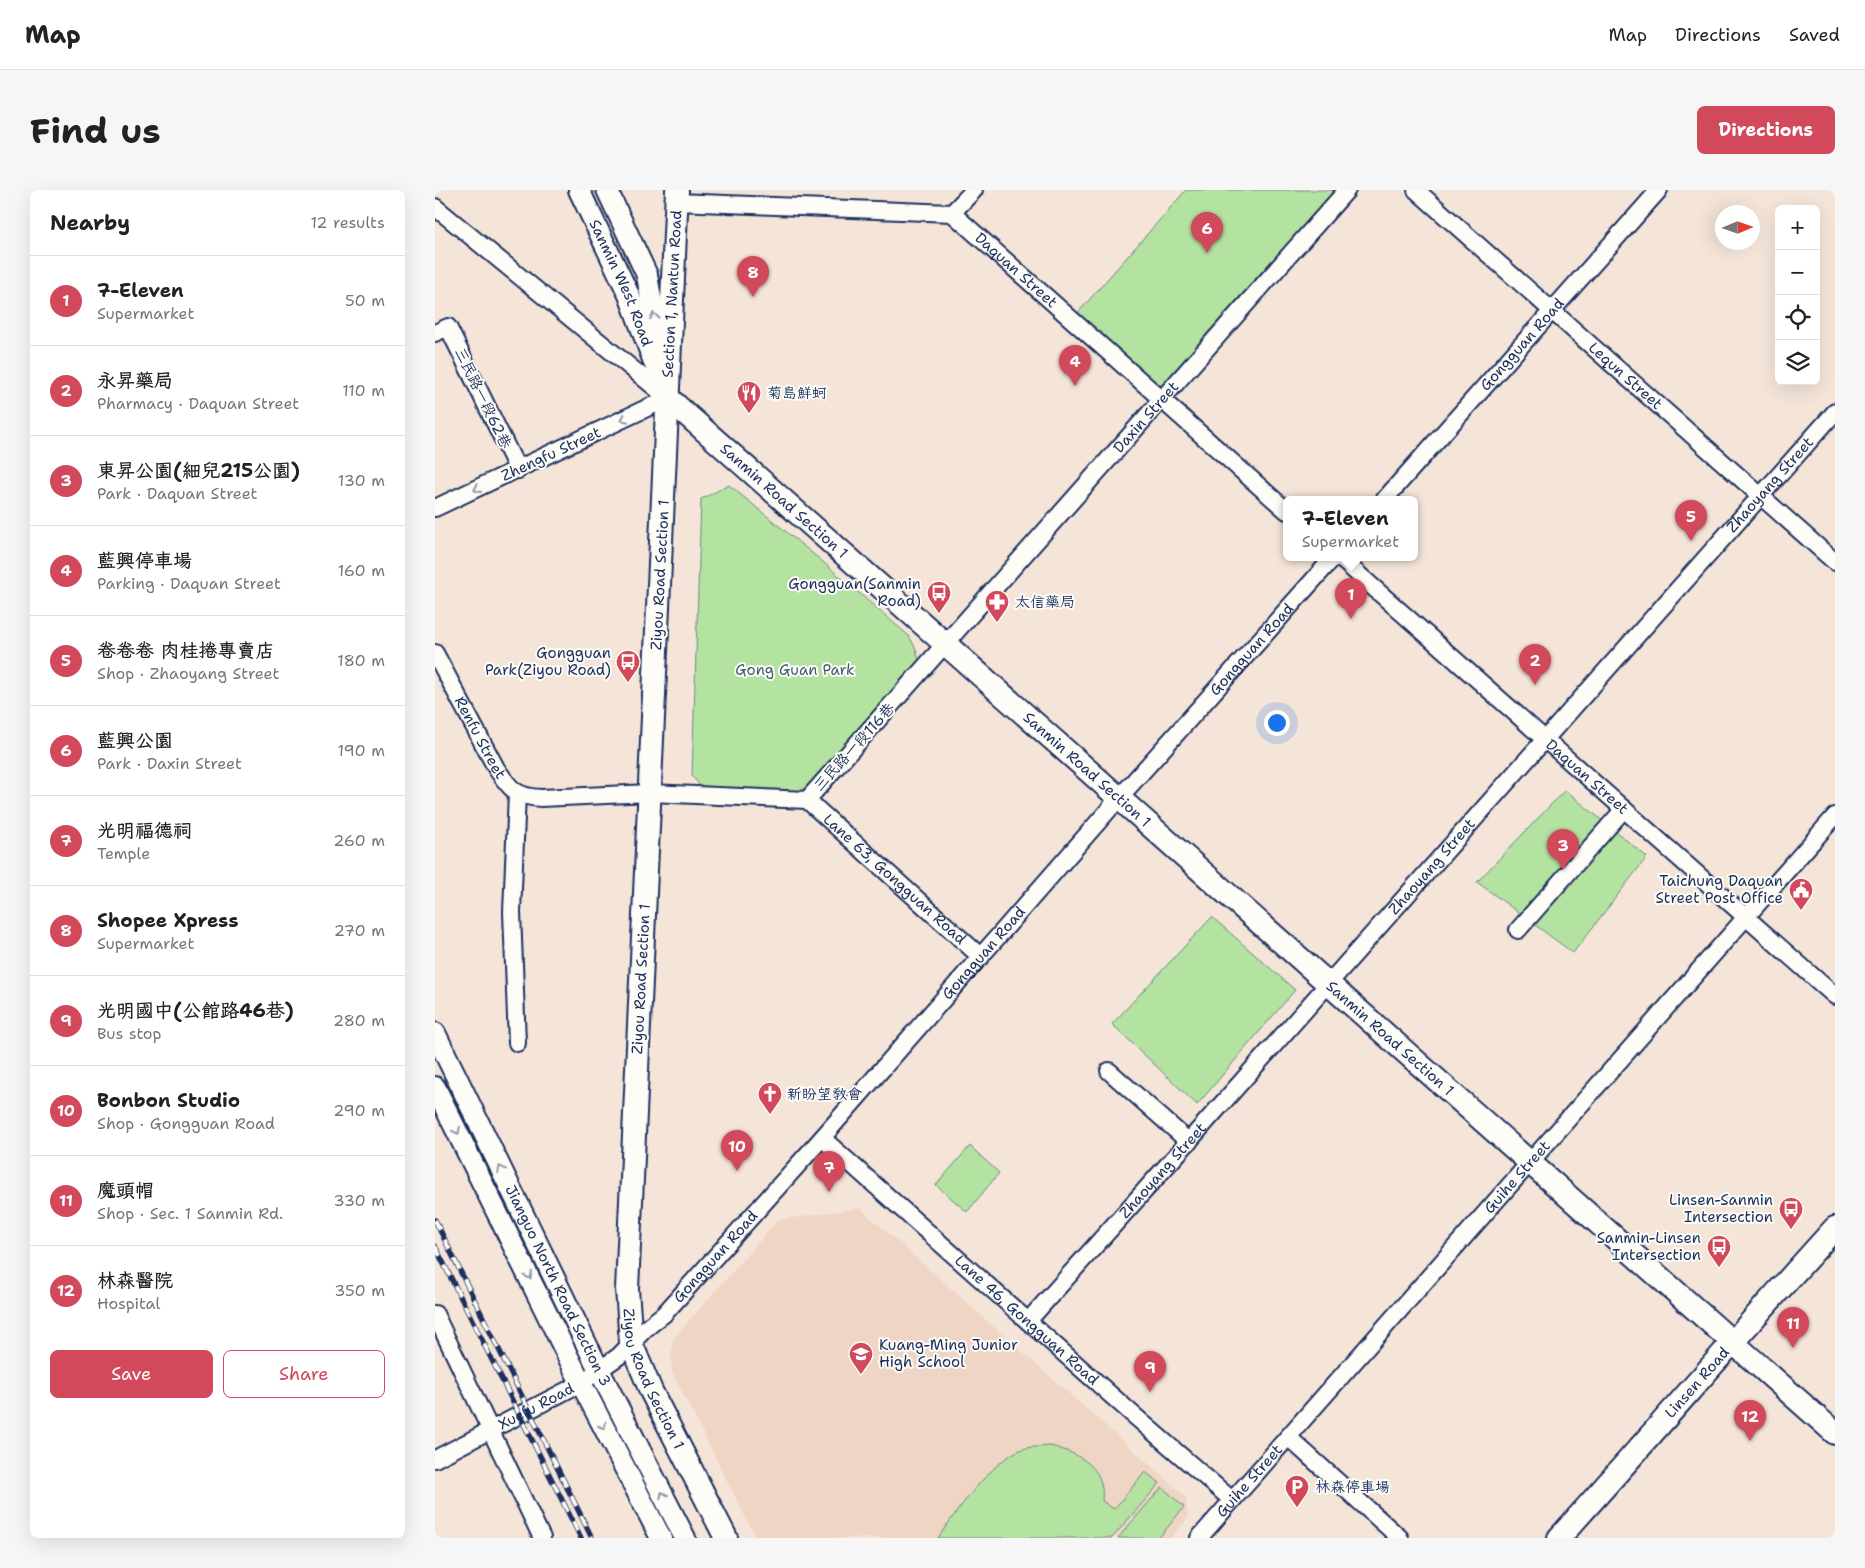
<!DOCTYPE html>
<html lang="en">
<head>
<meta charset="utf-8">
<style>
	:root { --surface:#fff; --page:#f6f6f6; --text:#222; --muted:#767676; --line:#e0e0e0; --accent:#d1495b }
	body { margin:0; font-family:"Shantell Sans","LXGW WenKai TC",sans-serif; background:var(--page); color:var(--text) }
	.controls { position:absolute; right:15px; top:15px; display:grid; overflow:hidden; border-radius:8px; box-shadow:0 5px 20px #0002 }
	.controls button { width:45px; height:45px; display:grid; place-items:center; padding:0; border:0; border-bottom:1px solid var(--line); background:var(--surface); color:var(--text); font:25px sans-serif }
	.compass { position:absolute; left:1280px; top:15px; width:45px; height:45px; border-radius:50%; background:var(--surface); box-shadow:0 5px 20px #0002; rotate:88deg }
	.you { position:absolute; left:841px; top:532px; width:18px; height:18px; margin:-12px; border:4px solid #fff; border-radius:50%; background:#1a73e8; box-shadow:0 0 0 8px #1a73e833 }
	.badge { display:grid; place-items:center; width:32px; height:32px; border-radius:50%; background:var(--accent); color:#fff; font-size:16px; font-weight:700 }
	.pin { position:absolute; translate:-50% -41px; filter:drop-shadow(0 1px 2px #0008) }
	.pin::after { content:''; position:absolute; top:26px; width:18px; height:15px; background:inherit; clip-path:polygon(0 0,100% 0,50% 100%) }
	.popup { position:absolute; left:848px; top:306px; width:135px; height:65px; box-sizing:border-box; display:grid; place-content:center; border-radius:8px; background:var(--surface); filter:drop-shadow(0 1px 4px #0005); font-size:16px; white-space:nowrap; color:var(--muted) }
	.popup b { font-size:19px; color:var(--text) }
	.popup::after { content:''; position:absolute; left:50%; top:100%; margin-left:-10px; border:10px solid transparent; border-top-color:var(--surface) }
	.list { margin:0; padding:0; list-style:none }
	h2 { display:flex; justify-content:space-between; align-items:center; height:65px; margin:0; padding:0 20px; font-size:21px }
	h2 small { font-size:16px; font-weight:400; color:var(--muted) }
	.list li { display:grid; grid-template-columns:32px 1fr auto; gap:15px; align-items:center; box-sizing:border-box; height:90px; padding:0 20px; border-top:1px solid var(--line) }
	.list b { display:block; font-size:19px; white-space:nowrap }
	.list p { margin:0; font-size:16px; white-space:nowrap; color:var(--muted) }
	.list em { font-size:16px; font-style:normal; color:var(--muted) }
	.actions { display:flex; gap:10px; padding:15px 20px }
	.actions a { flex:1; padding:11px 0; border:1px solid var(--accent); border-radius:8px; text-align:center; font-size:18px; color:var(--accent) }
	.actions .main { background:var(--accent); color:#fff }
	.icon { flex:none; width:28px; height:28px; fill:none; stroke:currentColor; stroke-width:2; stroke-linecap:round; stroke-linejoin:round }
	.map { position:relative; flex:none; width:1400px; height:1348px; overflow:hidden; border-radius:8px }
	header { display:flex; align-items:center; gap:30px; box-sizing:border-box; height:70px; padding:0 25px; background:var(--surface); border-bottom:1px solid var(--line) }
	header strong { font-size:24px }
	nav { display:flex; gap:28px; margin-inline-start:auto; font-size:18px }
	.intro { display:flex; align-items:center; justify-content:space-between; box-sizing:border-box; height:120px; padding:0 30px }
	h1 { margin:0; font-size:35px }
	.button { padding:12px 22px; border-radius:8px; background:var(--accent); color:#fff; font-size:18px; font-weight:700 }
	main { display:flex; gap:30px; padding:0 30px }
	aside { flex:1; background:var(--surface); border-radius:8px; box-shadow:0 5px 20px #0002 }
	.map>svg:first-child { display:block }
	.built { fill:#efd5c4 }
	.green { fill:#b4e2a1; stroke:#688880 }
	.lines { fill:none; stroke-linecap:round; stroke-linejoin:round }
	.minor-casing { stroke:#1b2f5e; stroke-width:20 }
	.tertiary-casing { stroke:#1b2f5e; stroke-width:24 }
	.secondary-casing { stroke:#1b2f5e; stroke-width:26 }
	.minor { stroke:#fdfcf7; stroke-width:16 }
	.tertiary { stroke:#fdfcf7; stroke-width:20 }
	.secondary { stroke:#fdfcf7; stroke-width:22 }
	.rail-casing { stroke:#1b2f5e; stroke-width:5.5 }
	.rail { stroke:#fdfcf7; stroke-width:4; stroke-dasharray:11; stroke-linecap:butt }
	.oneway { stroke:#8c96aa }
	.labels { text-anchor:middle; stroke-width:4; stroke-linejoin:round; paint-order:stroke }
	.street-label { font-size:15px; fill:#1b2f5e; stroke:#fdfcf7 }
	.poi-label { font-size:15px; fill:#1b2f5e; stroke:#fdfcf7; text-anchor:start }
	.park-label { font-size:15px; fill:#415c6f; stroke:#fdfcf7 }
</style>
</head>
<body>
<header>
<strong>Map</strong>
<nav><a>Map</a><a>Directions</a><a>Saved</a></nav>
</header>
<div class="intro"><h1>Find us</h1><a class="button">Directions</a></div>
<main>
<aside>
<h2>Nearby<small>12 results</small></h2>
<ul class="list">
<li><span class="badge">1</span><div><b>7-Eleven</b><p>Supermarket</p></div><em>50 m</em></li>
<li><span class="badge">2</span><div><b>永昇藥局</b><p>Pharmacy · Daquan Street</p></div><em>110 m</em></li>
<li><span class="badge">3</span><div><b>東昇公園(細兒215公園)</b><p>Park · Daquan Street</p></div><em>130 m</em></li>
<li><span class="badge">4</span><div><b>藍興停車場</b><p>Parking · Daquan Street</p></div><em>160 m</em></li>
<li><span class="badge">5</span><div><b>卷卷卷 肉桂捲專賣店</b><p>Shop · Zhaoyang Street</p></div><em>180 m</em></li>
<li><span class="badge">6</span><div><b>藍興公園</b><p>Park · Daxin Street</p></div><em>190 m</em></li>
<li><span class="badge">7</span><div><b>光明福德祠</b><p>Temple</p></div><em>260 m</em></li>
<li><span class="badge">8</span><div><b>Shopee Xpress</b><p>Supermarket</p></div><em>270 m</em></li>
<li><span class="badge">9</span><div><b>光明國中(公館路46巷)</b><p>Bus stop</p></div><em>280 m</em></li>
<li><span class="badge">10</span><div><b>Bonbon Studio</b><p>Shop · Gongguan Road</p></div><em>290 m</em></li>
<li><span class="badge">11</span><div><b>魔頭帽</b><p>Shop · Sec. 1 Sanmin Rd.</p></div><em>330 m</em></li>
<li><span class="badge">12</span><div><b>林森醫院</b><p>Hospital</p></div><em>350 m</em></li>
</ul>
<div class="actions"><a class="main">Save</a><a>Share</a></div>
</aside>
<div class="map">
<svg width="1400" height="1348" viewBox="0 0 1400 1348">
	<rect width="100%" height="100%" fill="#f5e5d9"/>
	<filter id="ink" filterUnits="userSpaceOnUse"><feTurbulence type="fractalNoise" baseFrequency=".02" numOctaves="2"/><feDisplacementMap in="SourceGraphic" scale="10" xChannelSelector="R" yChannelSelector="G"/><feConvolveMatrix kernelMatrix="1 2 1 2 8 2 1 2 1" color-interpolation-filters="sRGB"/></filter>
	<g filter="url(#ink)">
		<path class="built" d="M425,1018L751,1307L753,1328L736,1348H321L237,1182L236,1166L238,1149L343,1030Z"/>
		<g class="green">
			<path d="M751,0H906L725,201L640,126Z"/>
			<path d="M294,295L388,372L474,446L481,459L485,474L378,604H272L257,586L266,309Z"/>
			<path d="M1130,600L1212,667L1138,763L1042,692Z"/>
			<path d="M777,727L860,800L762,915L677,834Z"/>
			<path d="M535,956L564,983L532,1022L501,995Z"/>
			<path d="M616,1256C645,1264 671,1277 667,1311L679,1319L710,1282L725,1293L677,1348H503C519,1324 558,1270 585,1260C595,1256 606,1257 616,1256Z"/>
			<path d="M727,1297L749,1317L724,1348H683Z"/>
		</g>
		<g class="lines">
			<defs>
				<g id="minor">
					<path id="s1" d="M981,0L1400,372"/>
					<path id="s2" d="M241,12L517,23L852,321"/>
					<path d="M0,17L233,208L0,318"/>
					<path d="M517,23L539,0"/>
					<path d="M0,143L13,137L83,280"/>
					<path id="s3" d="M949,310L1224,0"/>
					<path id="s4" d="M905,368L1400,806"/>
					<path id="s5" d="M0,463L61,578C75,599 81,607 106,608L215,603L372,610L912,0"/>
					<path id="s6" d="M372,610L546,767"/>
					<path d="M1083,740L1189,619"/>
					<path d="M82,853L77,722L82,603"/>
					<path d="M674,881L754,952"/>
					<path id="s7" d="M387,948L695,1222L797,1310"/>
					<path d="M0,1124L107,1348"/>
					<path id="s8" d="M593,1131C864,830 1129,524 1400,222"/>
					<path d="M853,1247L965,1348"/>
					<path id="s9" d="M0,1269L146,1193L184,1166L210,1139L229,1124L387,948L684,608L898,368"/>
					<path id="s10" d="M764,1348L1400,626"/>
				</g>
				<g id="tertiary">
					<path id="s11" d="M144,0L194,105L232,207"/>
					<path d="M172,0L212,85L225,162"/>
					<path id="s12" d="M0,843L164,1180L250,1348"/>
					<path d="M0,897L146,1193L226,1348"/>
				</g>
				<g id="secondary">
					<path id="s13" d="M242,0L192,1099L196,1153L216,1201L291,1348"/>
					<path id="s14" d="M233,208L1400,1243"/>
					<path id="s15" d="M1124,1348C1217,1245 1307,1140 1400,1038"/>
				</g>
			</defs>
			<use href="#minor" class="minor-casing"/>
			<use href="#tertiary" class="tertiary-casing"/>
			<use href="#secondary" class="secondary-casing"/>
			<use href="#minor" class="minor"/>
			<use href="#tertiary" class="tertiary"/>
			<use href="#secondary" class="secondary"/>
			<defs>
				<g id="rail">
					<path d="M0,1030L157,1348"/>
					<path d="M0,1056L146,1348"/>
				</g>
			</defs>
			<use href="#rail" class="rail-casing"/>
			<use href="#rail" class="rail"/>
		</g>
		<defs><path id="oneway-chevron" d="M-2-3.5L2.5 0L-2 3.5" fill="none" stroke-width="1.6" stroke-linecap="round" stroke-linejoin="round" transform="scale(1.25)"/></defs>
		<g class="oneway">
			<use href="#oneway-chevron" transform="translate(219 126) rotate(-99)"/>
			<use href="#oneway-chevron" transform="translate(189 229) rotate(154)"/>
			<use href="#oneway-chevron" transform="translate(42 299) rotate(155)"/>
			<use href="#oneway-chevron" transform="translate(22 941) rotate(64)"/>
			<use href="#oneway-chevron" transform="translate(66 979) rotate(-116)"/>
			<use href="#oneway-chevron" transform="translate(94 1086) rotate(64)"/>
			<use href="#oneway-chevron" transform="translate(168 1236) rotate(63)"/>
			<use href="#oneway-chevron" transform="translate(228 1305) rotate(-117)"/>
		</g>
	</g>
	<defs>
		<symbol id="restaurant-pin" viewBox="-11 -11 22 30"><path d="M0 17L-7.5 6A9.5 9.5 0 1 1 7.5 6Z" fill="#d1495b" stroke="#fdfcf7"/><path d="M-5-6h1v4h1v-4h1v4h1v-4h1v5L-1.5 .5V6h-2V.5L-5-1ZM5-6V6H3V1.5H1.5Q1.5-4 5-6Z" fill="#fff"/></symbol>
		<symbol id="bus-pin" viewBox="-11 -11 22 30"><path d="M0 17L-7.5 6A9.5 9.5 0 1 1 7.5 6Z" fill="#d1495b" stroke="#fdfcf7"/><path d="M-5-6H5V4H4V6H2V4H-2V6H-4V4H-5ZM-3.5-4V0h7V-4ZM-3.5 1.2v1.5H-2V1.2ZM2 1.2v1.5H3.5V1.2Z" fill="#fff"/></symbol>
		<symbol id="pharmacy-pin" viewBox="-11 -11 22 30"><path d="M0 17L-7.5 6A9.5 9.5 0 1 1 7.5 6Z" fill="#d1495b" stroke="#fdfcf7"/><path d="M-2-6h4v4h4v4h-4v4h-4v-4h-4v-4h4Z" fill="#fff"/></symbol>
		<symbol id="civic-pin" viewBox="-11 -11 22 30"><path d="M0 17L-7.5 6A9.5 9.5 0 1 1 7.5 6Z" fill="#d1495b" stroke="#fdfcf7"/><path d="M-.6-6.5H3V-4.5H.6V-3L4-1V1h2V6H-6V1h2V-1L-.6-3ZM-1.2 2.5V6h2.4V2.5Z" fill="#fff"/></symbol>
		<symbol id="church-pin" viewBox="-11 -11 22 30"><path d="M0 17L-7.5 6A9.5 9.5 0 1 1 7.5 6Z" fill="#d1495b" stroke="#fdfcf7"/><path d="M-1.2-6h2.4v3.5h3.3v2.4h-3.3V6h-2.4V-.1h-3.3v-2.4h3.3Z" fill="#fff"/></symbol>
		<symbol id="school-pin" viewBox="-11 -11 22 30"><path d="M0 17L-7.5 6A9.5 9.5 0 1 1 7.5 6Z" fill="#d1495b" stroke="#fdfcf7"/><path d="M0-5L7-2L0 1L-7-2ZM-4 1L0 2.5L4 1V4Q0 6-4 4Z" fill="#fff"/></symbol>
		<symbol id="parking-pin" viewBox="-11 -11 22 30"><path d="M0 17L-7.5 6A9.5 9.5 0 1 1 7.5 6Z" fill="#d1495b" stroke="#fdfcf7"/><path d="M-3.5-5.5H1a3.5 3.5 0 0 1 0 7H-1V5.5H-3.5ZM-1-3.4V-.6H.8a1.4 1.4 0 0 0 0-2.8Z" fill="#fff"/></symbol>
	</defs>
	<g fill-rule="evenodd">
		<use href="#restaurant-pin" x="300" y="189" width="28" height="38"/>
		<use href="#bus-pin" x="490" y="389" width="28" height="38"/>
		<use href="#pharmacy-pin" x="548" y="398" width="28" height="38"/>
		<use href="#bus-pin" x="179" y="458" width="28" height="38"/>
		<use href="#civic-pin" x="1352" y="686" width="28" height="38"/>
		<use href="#church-pin" x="321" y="890" width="28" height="38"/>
		<use href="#bus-pin" x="1342" y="1005" width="28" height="38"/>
		<use href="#bus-pin" x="1270" y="1043" width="28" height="38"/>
		<use href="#school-pin" x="412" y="1150" width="28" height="38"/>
		<use href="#parking-pin" x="848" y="1283" width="28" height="38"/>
	</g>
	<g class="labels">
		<g class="street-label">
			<text dy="5" stroke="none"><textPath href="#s2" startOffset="362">Daquan Street</textPath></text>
			<text dy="5" stroke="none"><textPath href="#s11" startOffset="102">Sanmin West Road</textPath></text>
			<text transform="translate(237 104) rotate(-87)" y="5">Section 1, Nantun Road</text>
			<text dy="5" stroke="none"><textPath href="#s3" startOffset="208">Gongguan Road</textPath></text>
			<text dy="5" stroke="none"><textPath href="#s1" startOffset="280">Lequn Street</textPath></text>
			<text transform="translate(48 208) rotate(64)" y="5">三民路一段62巷</text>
			<text dy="5" stroke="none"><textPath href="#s5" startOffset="965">Daxin Street</textPath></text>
			<text transform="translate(116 264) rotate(-25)" y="5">Zhengfu Street</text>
			<text dy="5" stroke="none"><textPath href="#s8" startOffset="1118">Zhaoyang Street</textPath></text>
			<text dy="5" stroke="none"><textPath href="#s14" startOffset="155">Sanmin Road Section 1</textPath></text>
			<text transform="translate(225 385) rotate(-87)" y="5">Ziyou Road Section 1</text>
			<text dy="5" stroke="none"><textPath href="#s9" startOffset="1160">Gongguan Road</textPath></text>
			<text dy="5" stroke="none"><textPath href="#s5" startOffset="96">Renfu Street</textPath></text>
			<text transform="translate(419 557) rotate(-48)" y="5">三民路一段116巷</text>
			<text dy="5" stroke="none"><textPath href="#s14" startOffset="560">Sanmin Road Section 1</textPath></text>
			<text dy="5" stroke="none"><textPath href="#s4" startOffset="330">Daquan Street</textPath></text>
			<text dy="5" stroke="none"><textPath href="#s8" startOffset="608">Zhaoyang Street</textPath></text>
			<text dy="5" stroke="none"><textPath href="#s6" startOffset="118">Lane 63, Gongguan Road</textPath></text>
			<text dy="5" stroke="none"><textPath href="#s9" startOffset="755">Gongguan Road</textPath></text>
			<text transform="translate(206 789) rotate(-87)" y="5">Ziyou Road Section 1</text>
			<text dy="5" stroke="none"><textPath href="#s14" startOffset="965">Sanmin Road Section 1</textPath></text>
			<text dy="5" stroke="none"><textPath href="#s8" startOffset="202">Zhaoyang Street</textPath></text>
			<text dy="5" stroke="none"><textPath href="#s10" startOffset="481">Guihe Street</textPath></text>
			<text dy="5" stroke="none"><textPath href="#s9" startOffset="350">Gongguan Road</textPath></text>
			<text dy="5" stroke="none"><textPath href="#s12" startOffset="281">Jianguo North Road Section 3</textPath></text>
			<text dy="5" stroke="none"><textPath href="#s7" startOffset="274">Lane 46, Gongguan Road</textPath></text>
			<text dy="5" stroke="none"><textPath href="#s13" startOffset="1195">Ziyou Road Section 1</textPath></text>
			<text dy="5" stroke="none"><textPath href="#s15" startOffset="208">Linsen Road</textPath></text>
			<text dy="5" stroke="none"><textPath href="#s9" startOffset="114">Xuefu Road</textPath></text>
			<text dy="5" stroke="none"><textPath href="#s10" startOffset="76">Guihe Street</textPath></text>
		</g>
		<g class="poi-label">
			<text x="332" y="208">菊島鮮蚵</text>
			<text x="486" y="399" text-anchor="end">Gongguan(Sanmin<tspan x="486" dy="17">Road)</tspan></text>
			<text x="580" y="417">太信藥局</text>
			<text x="176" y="468" text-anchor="end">Gongguan<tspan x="176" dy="17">Park(Ziyou Road)</tspan></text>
			<text x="1348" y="696" text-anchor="end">Taichung Daquan<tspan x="1348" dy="17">Street Post Office</tspan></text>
			<text x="352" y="909">新盼望教會</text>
			<text x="1338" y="1015" text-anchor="end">Linsen-Sanmin<tspan x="1338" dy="17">Intersection</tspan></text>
			<text x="1266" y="1053" text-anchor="end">Sanmin-Linsen<tspan x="1266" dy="17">Intersection</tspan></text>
			<text x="444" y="1160">Kuang-Ming Junior<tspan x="444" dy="17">High School</tspan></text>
			<text x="880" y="1302">林森停車場</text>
		</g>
		<g class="park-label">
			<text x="360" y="485">Gong Guan Park</text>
		</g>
	</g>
</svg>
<div class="controls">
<button>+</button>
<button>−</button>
<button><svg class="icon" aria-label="locate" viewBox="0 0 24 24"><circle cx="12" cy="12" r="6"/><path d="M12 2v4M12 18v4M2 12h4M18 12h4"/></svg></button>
<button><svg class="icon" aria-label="layers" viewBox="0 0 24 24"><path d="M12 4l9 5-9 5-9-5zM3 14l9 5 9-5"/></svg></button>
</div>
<svg class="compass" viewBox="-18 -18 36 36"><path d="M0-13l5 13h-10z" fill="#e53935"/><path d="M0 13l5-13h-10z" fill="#767676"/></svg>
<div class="you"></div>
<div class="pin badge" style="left:916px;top:429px">1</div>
<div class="popup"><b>7-Eleven</b>Supermarket</div>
<div class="pin badge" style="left:1100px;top:495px">2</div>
<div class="pin badge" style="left:1128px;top:680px">3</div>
<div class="pin badge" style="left:640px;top:196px">4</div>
<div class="pin badge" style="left:1256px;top:351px">5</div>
<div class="pin badge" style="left:772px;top:63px">6</div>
<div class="pin badge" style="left:394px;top:1002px">7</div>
<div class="pin badge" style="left:318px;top:107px">8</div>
<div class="pin badge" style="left:715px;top:1202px">9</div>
<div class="pin badge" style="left:302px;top:981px">10</div>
<div class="pin badge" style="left:1358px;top:1158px">11</div>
<div class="pin badge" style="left:1315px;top:1251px">12</div>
</div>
</main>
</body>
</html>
